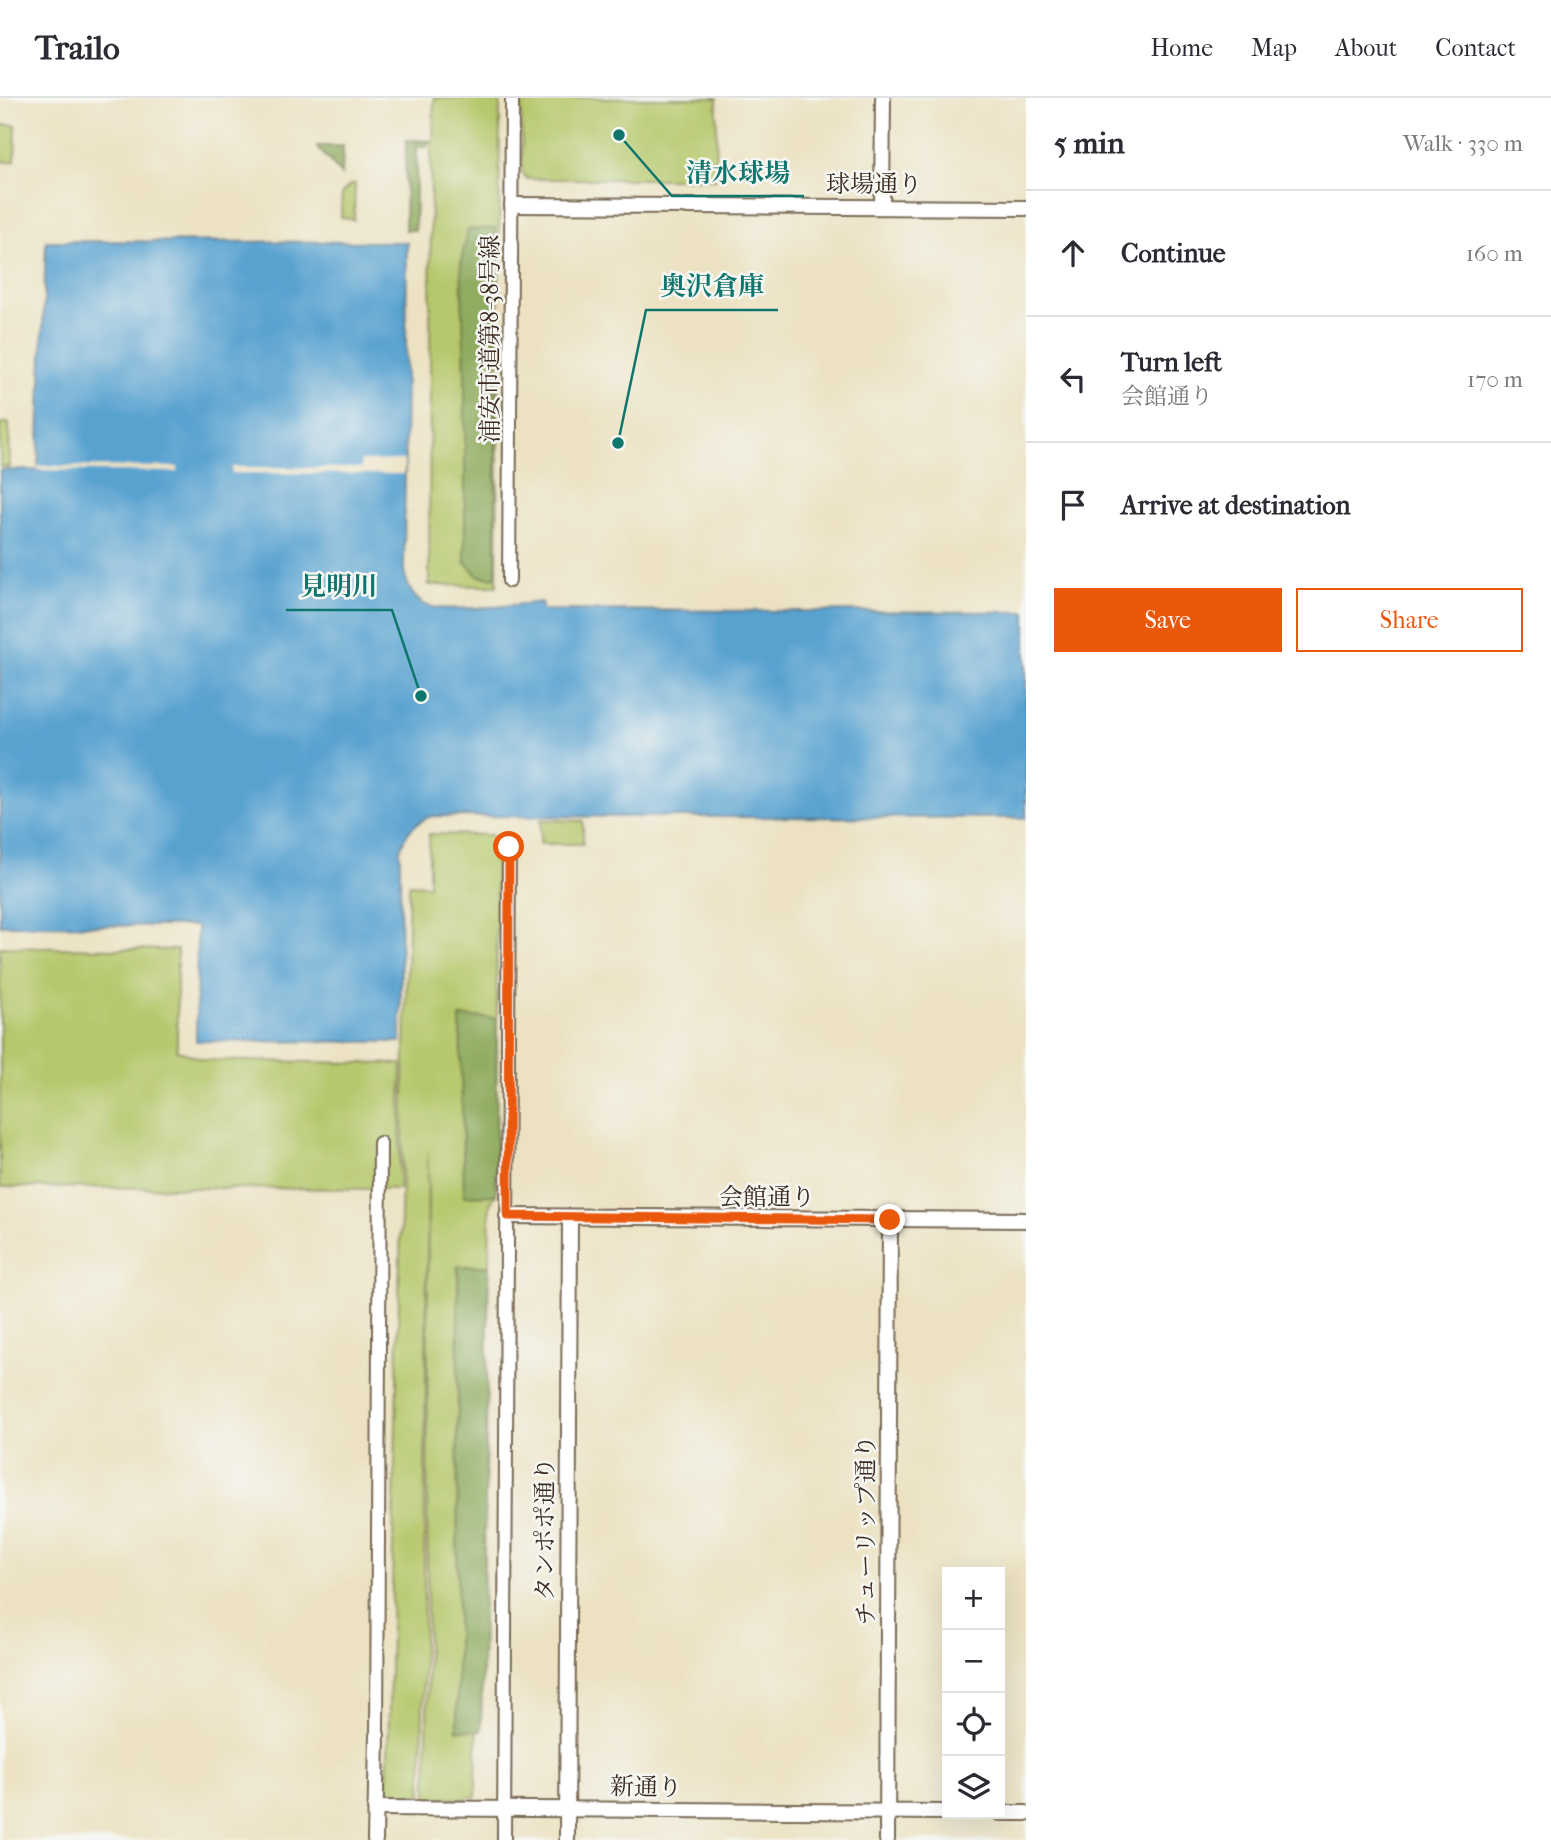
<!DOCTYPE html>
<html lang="en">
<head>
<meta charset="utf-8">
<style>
	:root { --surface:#fff; --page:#f2f2f3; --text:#2b2b33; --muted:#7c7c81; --line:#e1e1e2; --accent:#ea580c }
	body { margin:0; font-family:"IM FELL French Canon","Noto Serif JP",serif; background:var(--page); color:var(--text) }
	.controls { position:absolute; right:21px; bottom:21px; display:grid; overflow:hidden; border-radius:0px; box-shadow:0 7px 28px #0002 }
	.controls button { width:63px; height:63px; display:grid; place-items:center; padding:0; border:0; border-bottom:2px solid var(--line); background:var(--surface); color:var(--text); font:35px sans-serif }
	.stop { position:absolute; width:21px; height:21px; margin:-16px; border:5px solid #ea580c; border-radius:50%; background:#fff }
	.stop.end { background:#ea580c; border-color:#fff; box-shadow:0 2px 7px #0008 }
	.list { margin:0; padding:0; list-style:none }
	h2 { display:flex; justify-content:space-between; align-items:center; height:91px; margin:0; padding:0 28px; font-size:30px }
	h2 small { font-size:23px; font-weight:400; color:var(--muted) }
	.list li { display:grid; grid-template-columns:46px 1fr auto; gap:21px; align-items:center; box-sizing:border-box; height:126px; padding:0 28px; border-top:2px solid var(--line) }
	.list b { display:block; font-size:26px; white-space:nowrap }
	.list p { margin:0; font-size:23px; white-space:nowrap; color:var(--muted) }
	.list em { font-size:23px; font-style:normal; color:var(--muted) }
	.actions { display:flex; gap:14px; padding:21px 28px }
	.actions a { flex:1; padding:16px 0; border:2px solid var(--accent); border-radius:0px; text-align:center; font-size:24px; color:var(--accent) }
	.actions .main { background:var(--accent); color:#fff }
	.icon { flex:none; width:38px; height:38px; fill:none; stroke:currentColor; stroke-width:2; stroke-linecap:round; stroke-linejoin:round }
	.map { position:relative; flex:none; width:1026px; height:1742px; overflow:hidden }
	header { display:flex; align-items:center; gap:42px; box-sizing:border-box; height:98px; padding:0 35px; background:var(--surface); border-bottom:2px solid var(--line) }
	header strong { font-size:33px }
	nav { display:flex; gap:38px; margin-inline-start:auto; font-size:24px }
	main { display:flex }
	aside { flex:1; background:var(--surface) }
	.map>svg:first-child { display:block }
	.green { fill:#b6c86c; stroke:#787945; stroke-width:2 }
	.forest { fill:#90ac60; stroke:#666b3f; stroke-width:2 }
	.water { fill:#59a2d0; stroke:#4a6677; stroke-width:2 }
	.pier { fill:#ece2c2 }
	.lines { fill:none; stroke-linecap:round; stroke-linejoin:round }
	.minor-casing { stroke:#796a57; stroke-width:16 }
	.tertiary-casing { stroke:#796a57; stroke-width:18 }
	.minor { stroke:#fff; stroke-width:12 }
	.tertiary { stroke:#fff; stroke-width:14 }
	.route { stroke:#ea580c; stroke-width:9 }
	.labels { text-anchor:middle; stroke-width:5; stroke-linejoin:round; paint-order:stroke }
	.street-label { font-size:24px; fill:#3b2a1e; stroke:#f6f6f2 }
	.leader { fill:none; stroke:#0f766e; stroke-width:2.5 }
	.callout-dot { fill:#0f766e; stroke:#f6f6f2; stroke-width:2.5 }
	.callout-label { font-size:26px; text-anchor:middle; font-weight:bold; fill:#0f766e; stroke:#f6f6f2; stroke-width:5; stroke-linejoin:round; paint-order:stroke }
</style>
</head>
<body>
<header>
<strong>Trailo</strong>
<nav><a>Home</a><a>Map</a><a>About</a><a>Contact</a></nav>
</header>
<main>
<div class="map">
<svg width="1026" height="1742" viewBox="0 0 1026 1742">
	<rect width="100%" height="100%" fill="#f6f6f2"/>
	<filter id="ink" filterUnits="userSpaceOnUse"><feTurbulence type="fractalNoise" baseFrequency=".0143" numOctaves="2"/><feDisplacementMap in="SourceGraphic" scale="14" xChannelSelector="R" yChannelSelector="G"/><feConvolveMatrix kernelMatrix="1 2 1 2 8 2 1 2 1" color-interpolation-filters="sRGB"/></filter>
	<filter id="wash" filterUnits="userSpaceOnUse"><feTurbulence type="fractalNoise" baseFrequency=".00686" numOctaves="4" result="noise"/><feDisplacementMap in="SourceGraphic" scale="28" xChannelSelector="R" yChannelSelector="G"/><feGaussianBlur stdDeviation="1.57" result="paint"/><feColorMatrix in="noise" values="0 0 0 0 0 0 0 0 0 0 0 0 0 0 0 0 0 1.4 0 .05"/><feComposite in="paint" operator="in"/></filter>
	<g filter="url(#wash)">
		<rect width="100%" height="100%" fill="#ece2c2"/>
		<g class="green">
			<path d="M434,0H500L497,488L429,487L431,44L433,43Z"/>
			<path d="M521,0H717L716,81H527L522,74Z"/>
			<path d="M0,27H16L15,63L0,64Z"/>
			<path d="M355,86L354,122L341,119L342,95L350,87Z"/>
			<path d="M0,325H9L10,369H0Z"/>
			<path d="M541,722L583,723V746H540Z"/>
			<path d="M429,736L492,737L491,759H496L497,920H489L486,1097H496L490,1106L489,1168L484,1169L476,1699H467L466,1702L455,1700H427L428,1054L422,1698L387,1696L409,786L429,787Z"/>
			<path d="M0,849L177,852V952L205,962L402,966L399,1091L0,1089Z"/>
		</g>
		<g class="forest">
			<path d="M406,42L431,43L426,49H417L415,132H405Z"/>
			<path d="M316,48H343L342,77Z"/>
			<path d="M495,130L496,480L478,478L465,464V278L461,164L468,132Z"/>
			<path d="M460,919L497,920L496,1097L464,1098Z"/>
			<path d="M458,1168H489L481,1633L457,1632Z"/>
		</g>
		<path class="water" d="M46,143L407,144L404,473C407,486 411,497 422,505C437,517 519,506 542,504V512L1026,514V720L431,718C414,725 405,735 400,753L401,944L196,943L197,828L0,827V372H38Z"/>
		<g class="pier">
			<path d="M404,362V376L232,375V369L361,370V363Z"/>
			<path d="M38,368L178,369V374L38,372Z"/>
		</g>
	</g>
	<g filter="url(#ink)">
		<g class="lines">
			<defs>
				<g id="minor">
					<path d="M509,483L512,0"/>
					<path d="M377,1637L380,1045"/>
					<path d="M504,1742L509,749"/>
				</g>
				<g id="tertiary">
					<path d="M512,107L1026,110"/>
					<path d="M882,109L883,0"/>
					<path d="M507,1118L1026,1122"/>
					<path d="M375,1710L947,1714"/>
					<path d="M1000,1715H1026"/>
					<path d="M375,1742L377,1637"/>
					<path d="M567,1742L570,1120"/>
					<path d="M887,1742L890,1122"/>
				</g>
			</defs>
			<use href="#minor" class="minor-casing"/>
			<use href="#tertiary" class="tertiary-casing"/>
			<use href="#minor" class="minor"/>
			<use href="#tertiary" class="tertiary"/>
		</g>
	</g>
	<g class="lines" filter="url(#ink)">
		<path class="route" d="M509,749L508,1118L890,1122"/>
	</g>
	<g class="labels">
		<g class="street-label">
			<text x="874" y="94">球場通り</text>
			<text transform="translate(490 241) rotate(-90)" y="8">浦安市道第8-38号線</text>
			<text x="767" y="1107">会館通り</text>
			<text transform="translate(545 1431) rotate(-90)" y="8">タンポポ通り</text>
			<text transform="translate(866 1432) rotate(-90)" y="8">チューリップ通り</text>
			<text transform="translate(646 1689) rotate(1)" y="8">新通り</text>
		</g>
	</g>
	<path class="leader" d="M619 37L672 98H804M618 345L646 212H778M421 598L392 512H286"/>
	<g class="callout-dot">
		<circle cx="619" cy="37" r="7"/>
		<circle cx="618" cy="345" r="7"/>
		<circle cx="421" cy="598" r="7"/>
	</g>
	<g class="callout-label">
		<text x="738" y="84">清水球場</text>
		<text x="712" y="197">奥沢倉庫</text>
		<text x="339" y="497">見明川</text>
	</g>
</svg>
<div class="controls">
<button>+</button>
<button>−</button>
<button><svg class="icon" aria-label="locate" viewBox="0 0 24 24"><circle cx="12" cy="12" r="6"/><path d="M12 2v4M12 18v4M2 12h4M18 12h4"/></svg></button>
<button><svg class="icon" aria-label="layers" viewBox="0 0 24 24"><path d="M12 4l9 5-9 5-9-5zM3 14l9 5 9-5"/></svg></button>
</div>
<div class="stop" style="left:509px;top:749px"></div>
<div class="stop end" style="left:890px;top:1122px"></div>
</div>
<aside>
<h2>5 min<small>Walk · 330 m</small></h2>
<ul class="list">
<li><svg class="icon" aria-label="ahead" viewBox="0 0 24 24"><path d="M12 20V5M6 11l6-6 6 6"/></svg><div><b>Continue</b></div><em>160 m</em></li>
<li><svg class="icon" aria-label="left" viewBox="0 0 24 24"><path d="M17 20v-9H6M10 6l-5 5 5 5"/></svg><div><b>Turn left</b><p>会館通り</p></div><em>170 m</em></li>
<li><svg class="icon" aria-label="arrive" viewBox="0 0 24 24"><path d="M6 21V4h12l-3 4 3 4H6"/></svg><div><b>Arrive at destination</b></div></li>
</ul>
<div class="actions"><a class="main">Save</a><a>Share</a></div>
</aside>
</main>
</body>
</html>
